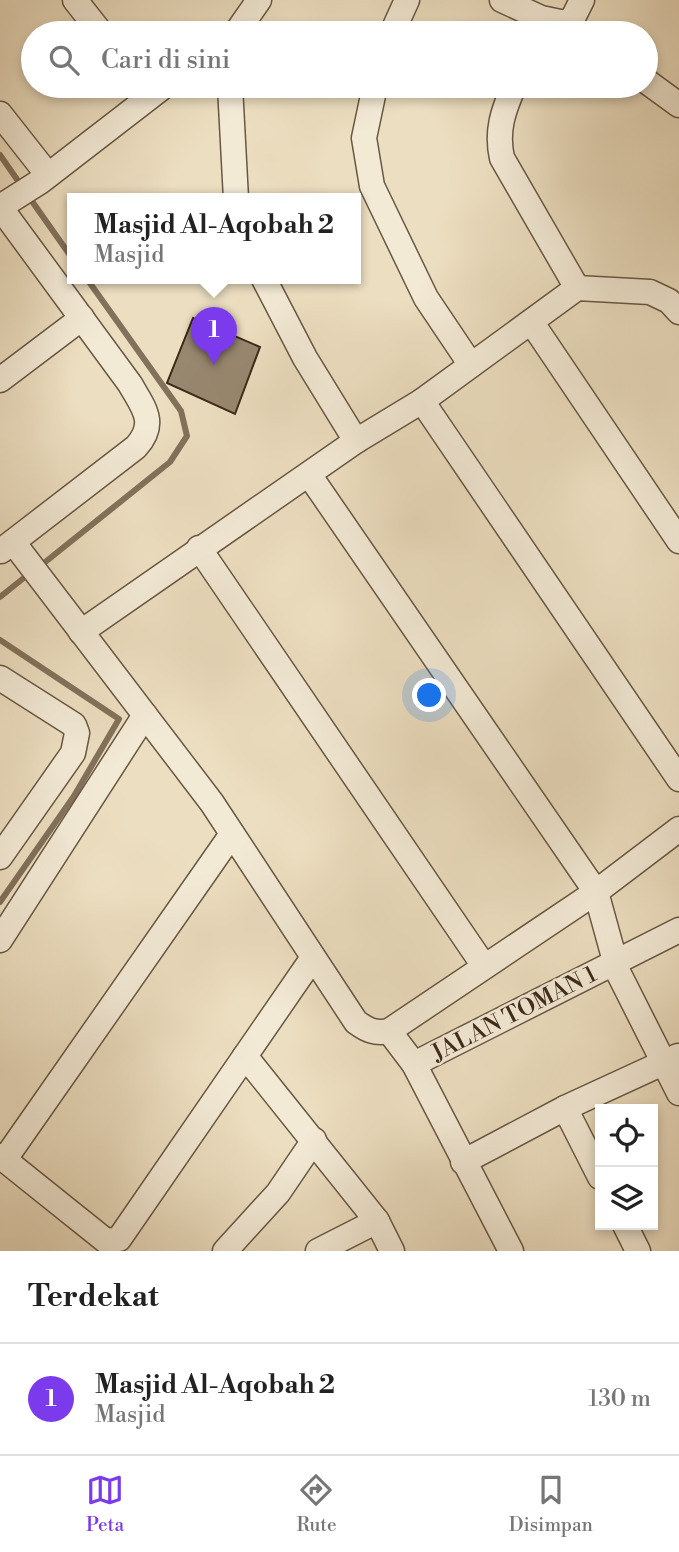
<!DOCTYPE html>
<html lang="id">
<head>
<meta charset="utf-8">
<style>
	:root { --surface:#fff; --page:#f2f2f2; --text:#222; --muted:#767676; --line:#e0e0e0; --accent:#7c3aed }
	body { margin:0; font-family:"Libre Bodoni",serif; background:var(--page); color:var(--text) }
	.controls { position:absolute; right:21px; bottom:21px; display:grid; overflow:hidden; border-radius:0px; box-shadow:0 4px 10px #0003 }
	.controls button { width:63px; height:63px; display:grid; place-items:center; padding:0; border:0; border-bottom:2px solid var(--line); background:var(--surface); color:var(--text); font:35px sans-serif }
	.you { position:absolute; left:430px; top:696px; width:24px; height:24px; margin:-18px; border:5px solid #fff; border-radius:50%; background:#1a73e8; box-shadow:0 0 0 10px #1a73e833 }
	.badge { display:grid; place-items:center; width:46px; height:46px; border-radius:50%; background:var(--accent); color:#fff; font-size:23px; font-weight:700 }
	.pin { position:absolute; translate:-50% -58px; filter:drop-shadow(0 2px 4px #0008) }
	.pin::after { content:''; position:absolute; top:37px; width:24px; height:21px; background:inherit; clip-path:polygon(0 0,100% 0,50% 100%) }
	.popup { position:absolute; left:67px; top:193px; width:294px; height:91px; box-sizing:border-box; display:grid; place-content:center; border-radius:0px; background:var(--surface); filter:drop-shadow(0 2px 5px #0005); font-size:23px; white-space:nowrap; color:var(--muted) }
	.popup b { font-size:26px; color:var(--text) }
	.popup::after { content:''; position:absolute; left:50%; top:100%; margin-left:-14px; border:14px solid transparent; border-top-color:var(--surface) }
	.list { margin:0; padding:0; list-style:none }
	h2 { display:flex; justify-content:space-between; align-items:center; height:91px; margin:0; padding:0 28px; font-size:30px }
	h2 small { font-size:23px; font-weight:400; color:var(--muted) }
	.list li { display:grid; grid-template-columns:46px 1fr auto; gap:21px; align-items:center; box-sizing:border-box; height:112px; padding:0 28px; border-top:2px solid var(--line) }
	.list b { display:block; font-size:26px; white-space:nowrap }
	.list p { margin:0; font-size:23px; white-space:nowrap; color:var(--muted) }
	.list em { font-size:23px; font-style:normal; color:var(--muted) }
	.icon { flex:none; width:38px; height:38px; fill:none; stroke:currentColor; stroke-width:2; stroke-linecap:round; stroke-linejoin:round }
	.map { position:relative; flex:none; width:679px; height:1251px; overflow:hidden }
	.search { position:absolute; background:var(--surface); box-shadow:0 4px 10px #0003; left:21px; right:21px; top:21px; height:77px; display:flex; align-items:center; gap:18px; box-sizing:border-box; padding:0 24px; border-radius:38px; color:var(--muted); font-size:26px }
	.sheet { height:203px; background:var(--surface) }
	nav { display:flex; justify-content:space-around; align-items:center; box-sizing:border-box; height:98px; border-top:2px solid var(--line); background:var(--surface); font-size:19px; color:var(--muted) }
	nav a { display:grid; justify-items:center; gap:4px }
	nav .on { color:var(--accent) }
	.map>svg:first-child { display:block }
	.lines { fill:none; stroke-linecap:round; stroke-linejoin:round }
	.stream { stroke:#82715b; stroke-width:6 }
	.building { fill:#988870; stroke:#3c2a19; stroke-width:2 }
	.minor-casing { stroke:#685743; stroke-width:27 }
	.minor { stroke:#f3ead6; stroke-width:24 }
	.labels { text-anchor:middle; stroke-width:5; stroke-linejoin:round; paint-order:stroke }
	.street-label { font-size:23px; fill:#3c2a19; stroke:#f3ead6 }
</style>
</head>
<body>
<div class="map">
<svg width="679" height="1251" viewBox="0 0 679 1251">
	<rect width="100%" height="100%" fill="#ecdec0"/>
	<filter id="stains"><feTurbulence type="fractalNoise" baseFrequency=".00286" numOctaves="4"/><feColorMatrix values="0 0 0 0 .2 0 0 0 0 .09 0 0 0 0 .02 0 0 0 .5 -.17"/></filter>
	<radialGradient id="worn" r=".72"><stop offset=".6" stop-color="#630" stop-opacity="0"/><stop offset="1" stop-color="#630" stop-opacity=".3"/></radialGradient>
	<g class="lines">
		<g class="stream">
			<path d="M0,155L23,188"/>
			<path d="M29,197L72,258"/>
			<path d="M39,567L170,462L187,436L181,411L87,279"/>
			<path d="M0,597L30,573"/>
			<path d="M0,640L119,719L74,796L0,902"/>
		</g>
	</g>
	<path class="building" d="M193,318L260,347L235,414L167,383Z"/>
	<g class="lines">
		<defs>
			<g id="minor">
				<path d="M75,0L101,33"/>
				<path d="M502,0L541,18L565,23L573,18L582,0"/>
				<path d="M236,33L259,0"/>
				<path d="M392,33L407,0"/>
				<path d="M646,81L679,105"/>
				<path d="M230,86L236,199"/>
				<path d="M375,86L364,138L372,186L426,298L471,365"/>
				<path d="M514,86C503,111 496,131 502,158L577,288"/>
				<path d="M0,114L48,175"/>
				<path d="M0,207L130,384C143,407 158,423 136,447L1,551"/>
				<path d="M0,207L41,181L164,86"/>
				<path d="M264,279L305,358L356,441"/>
				<path d="M532,323L679,541"/>
				<path d="M0,380L82,318"/>
				<path d="M422,401L679,779"/>
				<path d="M310,476L596,892L618,972L679,1093"/>
				<path d="M13,542L212,803L356,1022C367,1030 375,1034 389,1031L596,892L679,829"/>
				<path d="M199,548L484,966"/>
				<path d="M81,632L356,441L422,401L577,288L650,292L669,301L679,312"/>
				<path d="M0,678L74,725L77,733L73,753L0,857"/>
				<path d="M0,940L145,715"/>
				<path d="M389,1031L414,1064L511,1251"/>
				<path d="M245,1056L377,1221"/>
				<path d="M414,1064L679,930"/>
				<path d="M565,1108L600,1177"/>
				<path d="M0,1156L106,1241L119,1239L312,959"/>
				<path d="M5,1159L232,834"/>
				<path d="M463,1162L565,1108L678,1056"/>
				<path d="M625,1225L638,1251"/>
				<path d="M225,1251L278,1193L314,1140"/>
				<path d="M318,1251L377,1221L392,1251"/>
			</g>
		</defs>
		<use href="#minor" class="minor-casing"/>
		<use href="#minor" class="minor"/>
	</g>
	<g class="labels">
		<g class="street-label">
			<text transform="translate(514 1013) rotate(-27)" y="8">JALAN TOMAN 1</text>
		</g>
	</g>
	<rect width="100%" height="100%" filter="url(#stains)"/>
	<rect width="100%" height="100%" fill="url(#worn)"/>
</svg>
<div class="controls">
<button><svg class="icon" aria-label="locate" viewBox="0 0 24 24"><circle cx="12" cy="12" r="6"/><path d="M12 2v4M12 18v4M2 12h4M18 12h4"/></svg></button>
<button><svg class="icon" aria-label="layers" viewBox="0 0 24 24"><path d="M12 4l9 5-9 5-9-5zM3 14l9 5 9-5"/></svg></button>
</div>
<div class="you"></div>
<div class="pin badge" style="left:214px;top:365px">1</div>
<div class="popup"><b>Masjid Al-Aqobah 2</b>Masjid</div>
<div class="search"><svg class="icon" aria-label="search" viewBox="0 0 24 24"><circle cx="10" cy="10" r="6"/><path d="M15 15l6 6"/></svg>Cari di sini</div>
</div>
<section class="sheet">
<h2>Terdekat<small></small></h2>
<ul class="list">
<li><span class="badge">1</span><div><b>Masjid Al-Aqobah 2</b><p>Masjid</p></div><em>130 m</em></li>
</ul>
</section>
<nav>
<a class="on"><svg class="icon" aria-label="map" viewBox="0 0 24 24"><path d="M3 6l6-2 6 2 6-2v14l-6 2-6-2-6 2zM9 4v14M15 6v14"/></svg>Peta</a>
<a><svg class="icon" aria-label="directions" viewBox="0 0 24 24"><path d="M12 3l9 9-9 9-9-9zM9 14v-3h6M13 9l2 2-2 2"/></svg>Rute</a>
<a><svg class="icon" aria-label="saved" viewBox="0 0 24 24"><path d="M7 4h10v16l-5-4-5 4z"/></svg>Disimpan</a>
</nav>
</body>
</html>
